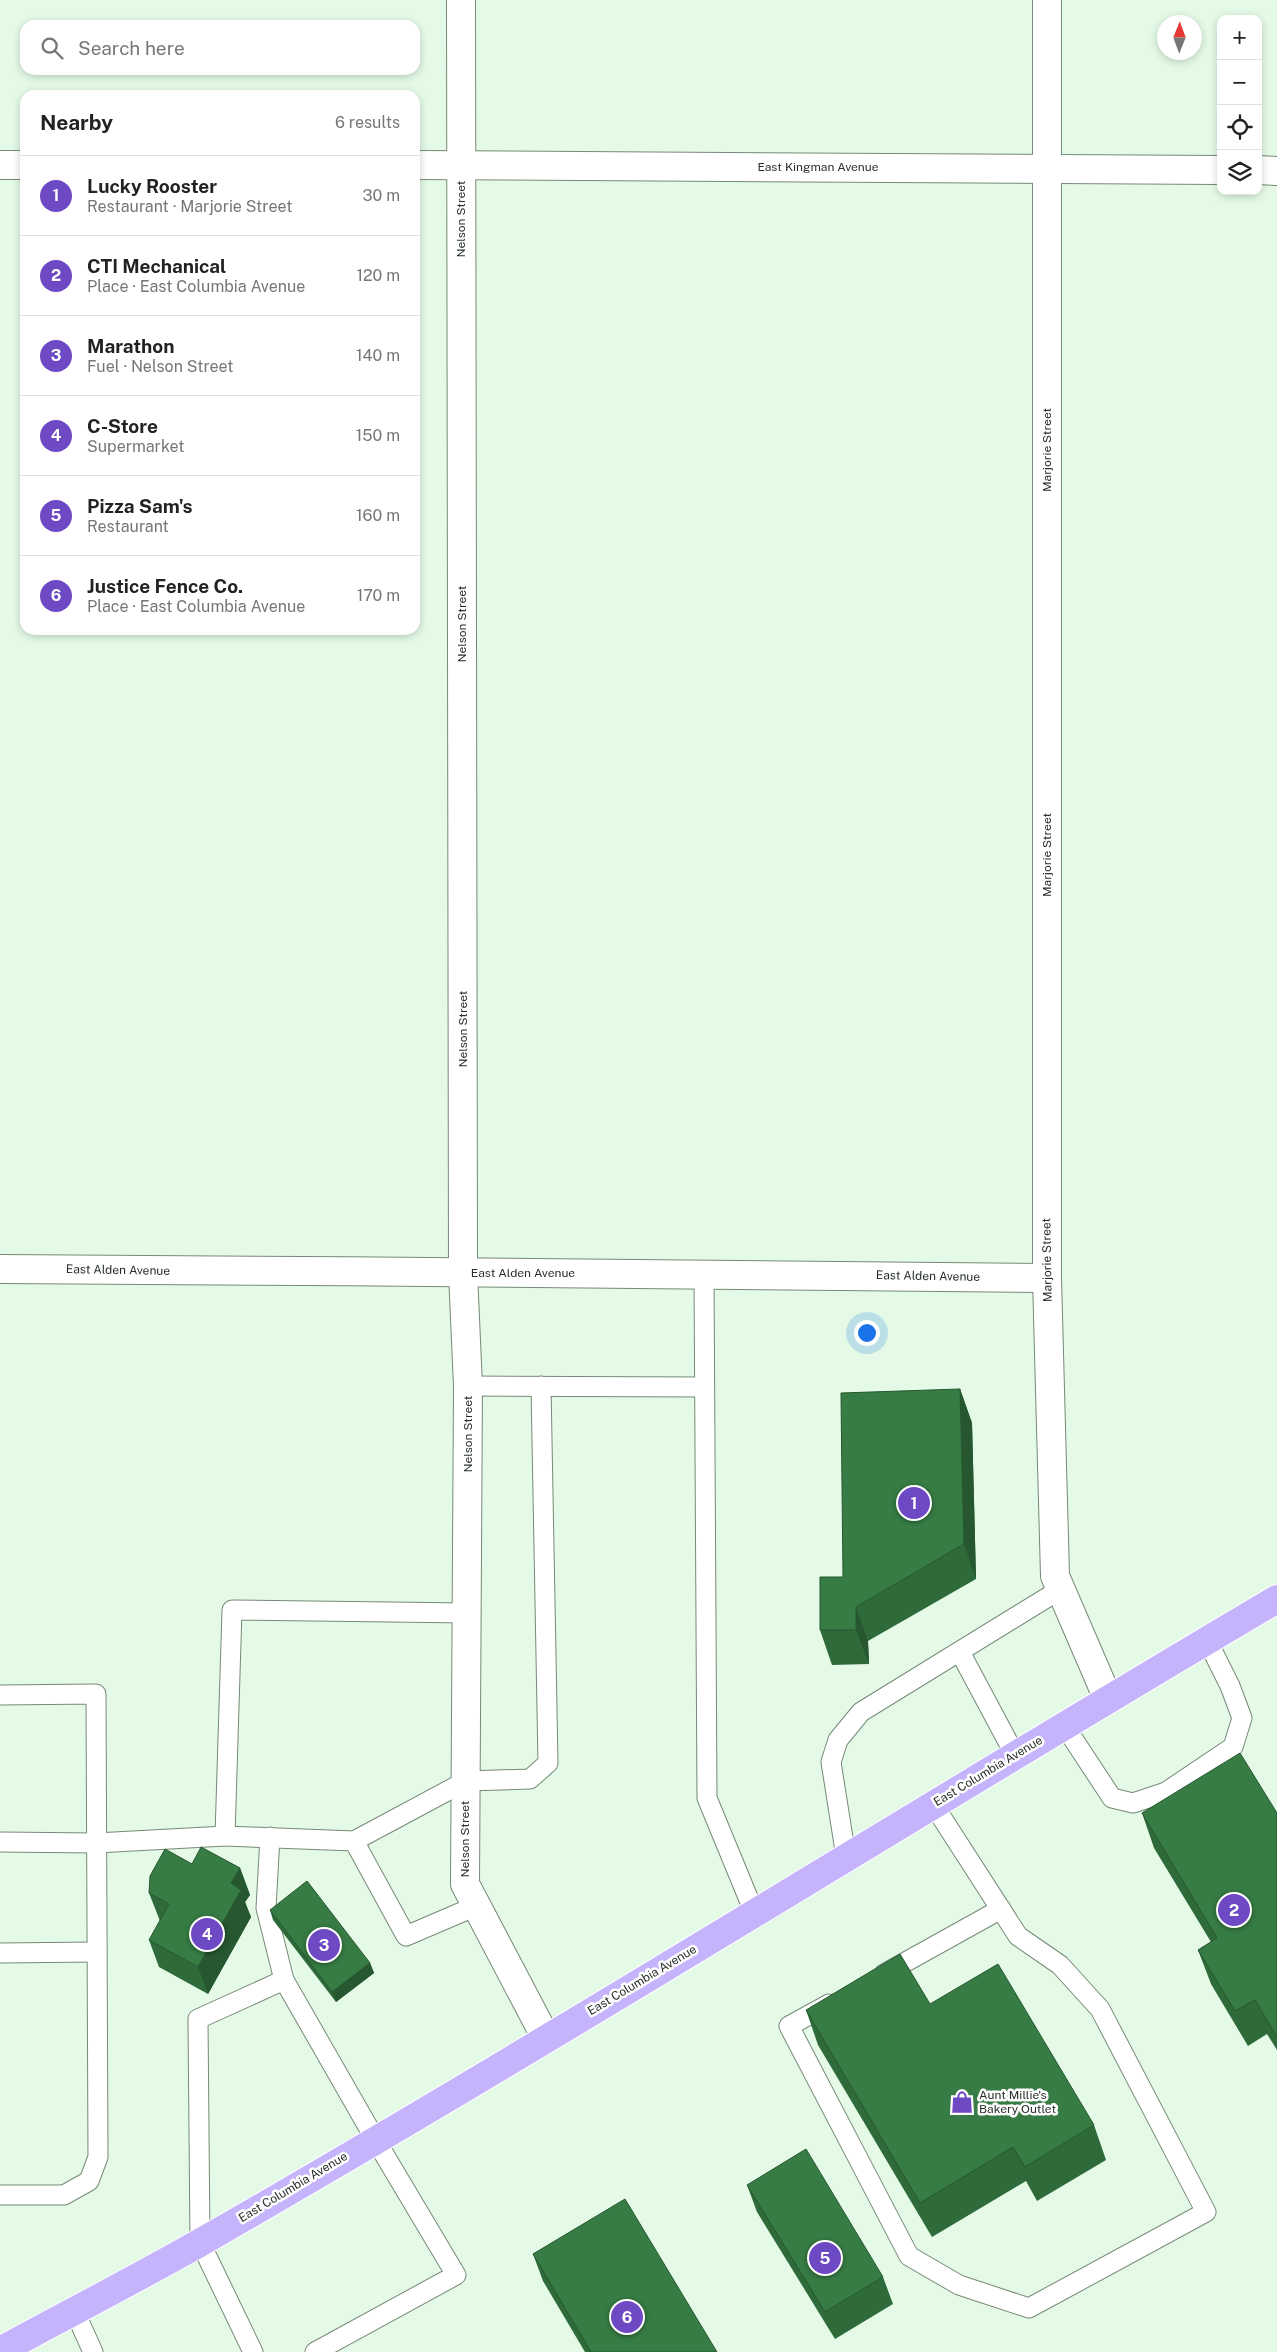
<!DOCTYPE html>
<html lang="en">
<head>
<meta charset="utf-8">
<style>
	:root { --surface:#fff; --page:#f6f6f6; --text:#222; --muted:#767676; --line:#e0e0e0; --accent:#6d4ac3 }
	body { margin:0; font-family:"Public Sans",sans-serif; background:var(--page); color:var(--text) }
	.controls { position:absolute; right:15px; top:15px; display:grid; overflow:hidden; border-radius:10px; box-shadow:0 2px 8px #0003 }
	.controls button { width:45px; height:45px; display:grid; place-items:center; padding:0; border:0; border-bottom:1px solid var(--line); background:var(--surface); color:var(--text); font:25px sans-serif }
	.compass { position:absolute; left:1157px; top:15px; width:45px; height:45px; border-radius:50%; background:var(--surface); box-shadow:0 2px 8px #0003; rotate:1deg }
	.you { position:absolute; left:866px; top:1332px; width:18px; height:18px; margin:-12px; border:4px solid #fff; border-radius:50%; background:#1a73e8; box-shadow:0 0 0 8px #1a73e833 }
	.badge { display:grid; place-items:center; width:32px; height:32px; border-radius:50%; background:var(--accent); color:#fff; font-size:16px; font-weight:700 }
	.pin { position:absolute; translate:-50% -50%; border:2px solid #fff; box-shadow:0 1px 5px #0006 }
	.list { margin:0; padding:0; list-style:none }
	h2 { display:flex; justify-content:space-between; align-items:center; height:65px; margin:0; padding:0 20px; font-size:21px }
	h2 small { font-size:16px; font-weight:400; color:var(--muted) }
	.list li { display:grid; grid-template-columns:32px 1fr auto; gap:15px; align-items:center; box-sizing:border-box; height:80px; padding:0 20px; border-top:1px solid var(--line) }
	.list b { display:block; font-size:19px; white-space:nowrap }
	.list p { margin:0; font-size:16px; white-space:nowrap; color:var(--muted) }
	.list em { font-size:16px; font-style:normal; color:var(--muted) }
	.icon { flex:none; width:28px; height:28px; fill:none; stroke:currentColor; stroke-width:2; stroke-linecap:round; stroke-linejoin:round }
	.map { position:relative; flex:none; width:1277px; height:2352px; overflow:hidden }
	.search { position:absolute; background:var(--surface); box-shadow:0 2px 8px #0003; left:20px; top:20px; width:400px; height:55px; display:flex; align-items:center; gap:12px; box-sizing:border-box; padding:0 18px; border-radius:15px; color:var(--muted); font-size:19px }
	.panel { position:absolute; background:var(--surface); box-shadow:0 2px 8px #0003; left:20px; top:90px; width:400px; height:545px; border-radius:15px }
	.map>svg:first-child { display:block }
	.lines { fill:none; stroke-linecap:round; stroke-linejoin:round }
	.service-casing { stroke:#768977; stroke-width:21 }
	.minor-casing { stroke:#768977; stroke-width:30 }
	.primary-casing { stroke:#fff; stroke-width:30 }
	.service { stroke:#fff; stroke-width:19 }
	.minor { stroke:#fff; stroke-width:28 }
	.primary { stroke:#c5b4fc; stroke-width:28 }
	.wall { fill:#2f6b3a }
	.shaded-wall { fill:#265730 }
	.building { fill:#377c44; stroke:#265730 }
	.labels { text-anchor:middle; stroke-width:5; stroke-linejoin:round; paint-order:stroke }
	.street-label { font-size:12px; fill:#272f28; stroke:#fff }
	.poi-label { font-size:12px; fill:#272f28; stroke:#fff; text-anchor:start }
</style>
</head>
<body>
<div class="map">
<svg width="1277" height="2352" viewBox="0 0 1277 2352">
	<rect width="100%" height="100%" fill="#e4fae6"/>
	<g class="lines">
		<defs>
			<g id="service">
				<path d="M704,1272L707,1798L754,1912"/>
				<path d="M468,1386L704,1387"/>
				<path d="M467,1613L232,1610L225,1836L354,1841L406,1936L476,1906"/>
				<path d="M960,1652L1015,1755"/>
				<path d="M0,1695L96,1694L98,2157L89,2181L64,2195H0"/>
				<path d="M1064,1725L1112,1798L1133,1803L1166,1792L1233,1747L1242,1718L1230,1686L1207,1640"/>
				<path d="M270,1837L266,1908L284,1980"/>
				<path d="M354,1841L466,1781L530,1779L548,1763L541,1386"/>
				<path d="M0,1842L96,1843L225,1836"/>
				<path d="M846,1857L831,1762L838,1740L861,1712L1061,1589"/>
				<path d="M0,1953L97,1952"/>
				<path d="M884,1974L1001,1909"/>
				<path d="M829,2004L789,2026L909,2256L959,2285L1029,2308L1206,2212L1100,2009L1060,1965L1018,1936L933,1804"/>
				<path d="M74,2310L93,2352"/>
				<path d="M253,2352L200,2242L198,2019L284,1980L375,2139L456,2275L315,2352"/>
			</g>
			<g id="minor">
				<path d="M461,0L463,1273L468,1386L465,1884L546,2038"/>
				<path d="M1047,0V1278L1055,1576L1108,1699"/>
				<path d="M0,165H25"/>
				<path d="M415,165L1221,170"/>
				<path d="M1258,170L1277,171"/>
				<path d="M0,1269C349,1272 698,1272 1047,1278"/>
			</g>
			<path id="primary" d="M0,2351C68,2314 136,2279 203,2241C565,2033 918,1811 1277,1599"/>
		</defs>
		<use href="#service" class="service-casing"/>
		<use href="#minor" class="minor-casing"/>
		<use href="#primary" class="primary-casing"/>
		<use href="#service" class="service"/>
		<use href="#minor" class="minor"/>
		<use href="#primary" class="primary"/>
	</g>
	<g class="wall">
		<path d="M960,1389L972,1423L976,1579L868,1641L869,1664L832,1665L820,1630L843,1577Z"/>
		<path d="M1142,1813H1277V2050L1267,2034L1248,2046L1211,1984L1198,1950L1211,1942L1154,1848Z"/>
		<path d="M192,1864L240,1868L250,1895L245,1902L251,1917L208,1994L159,1967L149,1940L160,1921L149,1893Z"/>
		<path d="M270,1910L370,1963L374,1973L336,2002L273,1920Z"/>
		<path d="M930,2004L1094,2125L1106,2160L1037,2201L1026,2181L932,2237L818,2045L806,2010Z"/>
		<path d="M747,2185L883,2277L893,2304L835,2339L757,2212Z"/>
		<path d="M533,2254L717,2352H585L543,2281Z"/>
	</g>
	<g class="shaded-wall">
		<path d="M960,1389L972,1423L976,1579L964,1544Z"/>
		<path d="M856,1607L868,1641L869,1664L856,1630Z"/>
		<path d="M240,1868L250,1895L245,1902L251,1917L208,1994L198,1967L231,1883Z"/>
		<path d="M370,1963L374,1973L336,2002L332,1992Z"/>
	</g>
	<g class="building">
		<path d="M960,1389L964,1544L856,1607V1630H820V1577H843L841,1393Z"/>
		<path d="M1240,1753L1277,1813V2037L1255,2000L1235,2011L1198,1950L1217,1938L1142,1813Z"/>
		<path d="M201,1847L240,1868L231,1883L241,1890L198,1967L149,1940L169,1904L149,1893L150,1876L165,1849L192,1864Z"/>
		<path d="M307,1881L370,1963L332,1992L270,1910Z"/>
		<path d="M900,1954L930,2004L998,1964L1094,2125L1025,2167L1013,2147L920,2203L806,2010Z"/>
		<path d="M806,2149L883,2277L825,2312L747,2185Z"/>
		<path d="M625,2199L717,2352H591L533,2254Z"/>
	</g>
	<defs>
		<symbol id="shop-bare" viewBox="-9 -9 18 18"><path d="M-5-2.5h2.3a2.7 3.5 0 0 1 5.4 0H5L5.5 6h-11ZM-1.5-2.5h3a1.5 2.3 0 0 0-3 0Z" fill="#6d4ac3" stroke="#fff" stroke-width="2.5" paint-order="stroke"/></symbol>
	</defs>
	<g fill-rule="evenodd">
		<use href="#shop-bare" x="946" y="2086" width="32" height="32"/>
	</g>
	<g class="labels">
		<g class="street-label">
			<text x="818" y="171">East Kingman Avenue</text>
			<text transform="translate(461 219) rotate(-90)" y="4">Nelson Street</text>
			<text transform="translate(1047 450) rotate(-90)" y="4">Marjorie Street</text>
			<text transform="translate(462 624) rotate(-90)" y="4">Nelson Street</text>
			<text transform="translate(1047 855) rotate(-90)" y="4">Marjorie Street</text>
			<text transform="translate(463 1029) rotate(-90)" y="4">Nelson Street</text>
			<text transform="translate(1047 1260) rotate(-91)" y="4">Marjorie Street</text>
			<text transform="translate(118 1270) rotate(1)" y="4">East Alden Avenue</text>
			<text x="523" y="1277">East Alden Avenue</text>
			<text transform="translate(928 1276) rotate(1)" y="4">East Alden Avenue</text>
			<text transform="translate(468 1434) rotate(-90)" y="4">Nelson Street</text>
			<text transform="translate(988 1771) rotate(-31)" y="4">East Columbia Avenue</text>
			<text transform="translate(465 1839) rotate(-90)" y="4">Nelson Street</text>
			<text transform="translate(642 1980) rotate(-31)" y="4">East Columbia Avenue</text>
			<text transform="translate(293 2187) rotate(-31)" y="4">East Columbia Avenue</text>
		</g>
		<g class="poi-label">
			<text x="979" y="2099">Aunt Millie's<tspan x="979" dy="14">Bakery Outlet</tspan></text>
		</g>
	</g>
</svg>
<div class="controls">
<button>+</button>
<button>−</button>
<button><svg class="icon" aria-label="locate" viewBox="0 0 24 24"><circle cx="12" cy="12" r="6"/><path d="M12 2v4M12 18v4M2 12h4M18 12h4"/></svg></button>
<button><svg class="icon" aria-label="layers" viewBox="0 0 24 24"><path d="M12 4l9 5-9 5-9-5zM3 14l9 5 9-5"/></svg></button>
</div>
<svg class="compass" viewBox="-18 -18 36 36"><path d="M0-13l5 13h-10z" fill="#e53935"/><path d="M0 13l5-13h-10z" fill="#767676"/></svg>
<div class="you"></div>
<div class="pin badge" style="left:914px;top:1503px">1</div>
<div class="pin badge" style="left:1234px;top:1910px">2</div>
<div class="pin badge" style="left:324px;top:1945px">3</div>
<div class="pin badge" style="left:207px;top:1934px">4</div>
<div class="pin badge" style="left:825px;top:2258px">5</div>
<div class="pin badge" style="left:627px;top:2317px">6</div>
<div class="search"><svg class="icon" aria-label="search" viewBox="0 0 24 24"><circle cx="10" cy="10" r="6"/><path d="M15 15l6 6"/></svg>Search here</div>
<section class="panel">
<h2>Nearby<small>6 results</small></h2>
<ul class="list">
<li><span class="badge">1</span><div><b>Lucky Rooster</b><p>Restaurant · Marjorie Street</p></div><em>30 m</em></li>
<li><span class="badge">2</span><div><b>CTI Mechanical</b><p>Place · East Columbia Avenue</p></div><em>120 m</em></li>
<li><span class="badge">3</span><div><b>Marathon</b><p>Fuel · Nelson Street</p></div><em>140 m</em></li>
<li><span class="badge">4</span><div><b>C-Store</b><p>Supermarket</p></div><em>150 m</em></li>
<li><span class="badge">5</span><div><b>Pizza Sam's</b><p>Restaurant</p></div><em>160 m</em></li>
<li><span class="badge">6</span><div><b>Justice Fence Co.</b><p>Place · East Columbia Avenue</p></div><em>170 m</em></li>
</ul>
</section>
</div>
</body>
</html>
